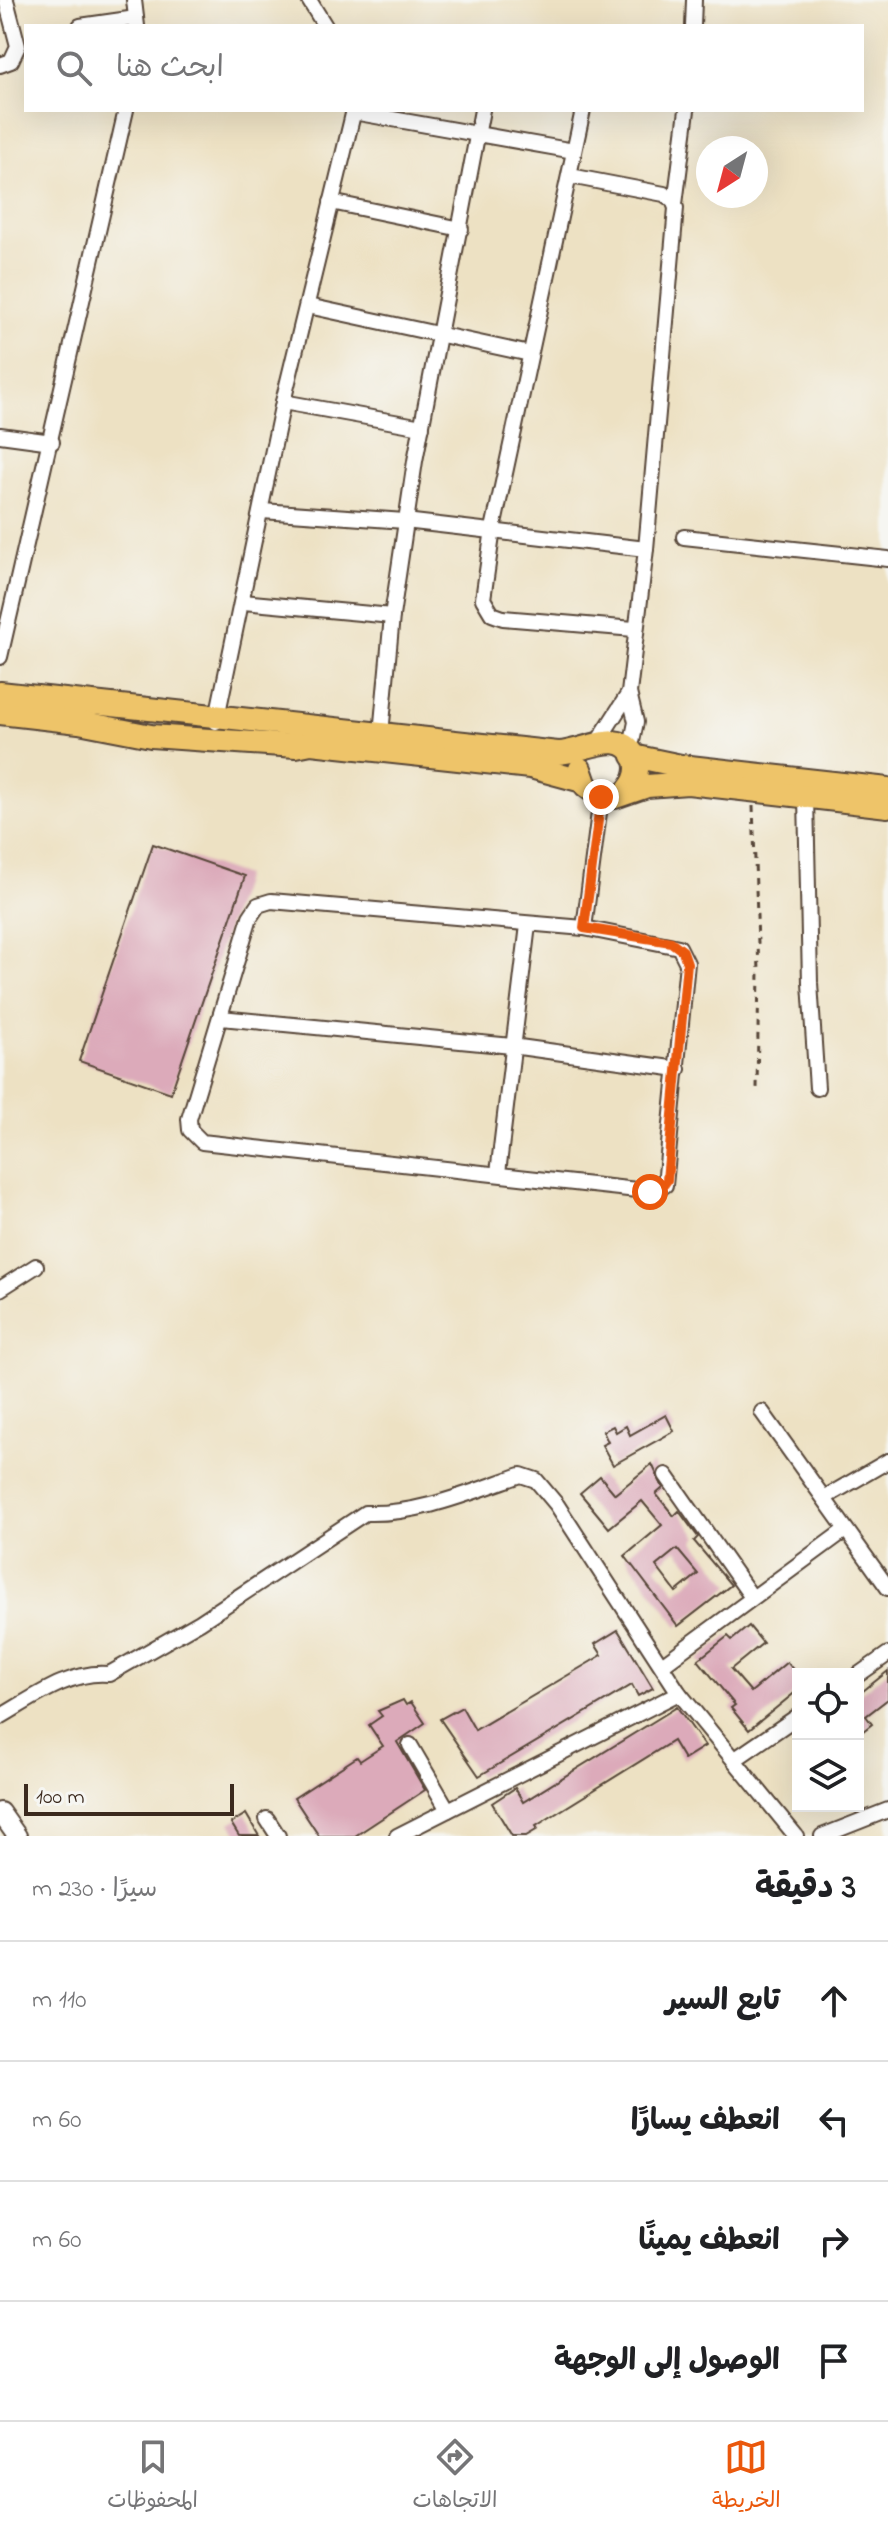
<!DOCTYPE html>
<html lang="ar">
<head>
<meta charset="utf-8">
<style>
	:root { --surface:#fff; --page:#f2f2f2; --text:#202124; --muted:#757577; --line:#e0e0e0; --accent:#ea580c }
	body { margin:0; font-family:"Indie Flower","Playpen Sans Arabic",sans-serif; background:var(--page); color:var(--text); direction:rtl }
	.controls { position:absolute; right:24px; bottom:24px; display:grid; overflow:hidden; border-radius:0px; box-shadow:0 8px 32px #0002 }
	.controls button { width:72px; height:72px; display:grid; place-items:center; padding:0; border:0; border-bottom:2px solid var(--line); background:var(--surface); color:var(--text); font:40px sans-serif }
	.compass { position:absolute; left:696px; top:136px; width:72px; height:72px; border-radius:50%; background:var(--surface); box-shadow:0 8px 32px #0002; rotate:216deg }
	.scale { position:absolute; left:24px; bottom:20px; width:210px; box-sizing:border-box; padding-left:8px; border:4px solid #3b2a1e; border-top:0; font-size:22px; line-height:28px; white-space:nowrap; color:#3b2a1e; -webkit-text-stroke:6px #f6f6f2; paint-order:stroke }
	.stop { position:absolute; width:24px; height:24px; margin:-18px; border:6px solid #ea580c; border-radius:50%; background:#fff }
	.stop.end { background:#ea580c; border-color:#fff; box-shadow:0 2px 8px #0008 }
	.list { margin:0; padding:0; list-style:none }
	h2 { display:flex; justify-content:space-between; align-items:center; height:104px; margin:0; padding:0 32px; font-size:34px }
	h2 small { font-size:26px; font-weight:400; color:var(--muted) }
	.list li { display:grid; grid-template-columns:52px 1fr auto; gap:24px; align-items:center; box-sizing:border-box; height:120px; padding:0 32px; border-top:2px solid var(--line) }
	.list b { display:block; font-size:30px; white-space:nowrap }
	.list em { font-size:26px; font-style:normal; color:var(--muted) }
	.icon { flex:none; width:44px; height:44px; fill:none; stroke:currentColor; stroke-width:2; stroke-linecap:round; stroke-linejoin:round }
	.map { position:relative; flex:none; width:888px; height:1836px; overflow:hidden; direction:ltr }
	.search { position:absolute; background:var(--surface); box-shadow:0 8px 32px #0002; left:24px; right:24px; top:24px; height:88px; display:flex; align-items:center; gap:20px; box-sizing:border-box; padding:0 28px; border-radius:0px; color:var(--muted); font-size:30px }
	.sheet { height:584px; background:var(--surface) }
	nav { display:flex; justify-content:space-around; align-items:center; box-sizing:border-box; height:112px; border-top:2px solid var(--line); background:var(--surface); font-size:22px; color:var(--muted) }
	nav a { display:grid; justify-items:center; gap:4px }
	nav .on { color:var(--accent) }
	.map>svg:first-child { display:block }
	.building { fill:#dcaaba; fill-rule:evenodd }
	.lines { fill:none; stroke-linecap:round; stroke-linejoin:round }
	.minor-casing { stroke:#564537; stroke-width:18 }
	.tertiary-casing { stroke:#564537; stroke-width:22 }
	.primary-casing { stroke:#564537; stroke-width:26 }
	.path { stroke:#564537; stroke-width:3; stroke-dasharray:6 6; stroke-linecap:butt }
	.minor { stroke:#fff; stroke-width:14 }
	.tertiary { stroke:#fff; stroke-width:18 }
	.primary { stroke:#eec469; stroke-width:22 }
	.route { stroke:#ea580c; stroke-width:10 }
</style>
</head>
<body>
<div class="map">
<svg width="888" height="1836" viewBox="0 0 888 1836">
	<rect width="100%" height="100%" fill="#f6f6f2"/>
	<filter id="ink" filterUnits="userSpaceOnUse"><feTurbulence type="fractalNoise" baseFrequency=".0125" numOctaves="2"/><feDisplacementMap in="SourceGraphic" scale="16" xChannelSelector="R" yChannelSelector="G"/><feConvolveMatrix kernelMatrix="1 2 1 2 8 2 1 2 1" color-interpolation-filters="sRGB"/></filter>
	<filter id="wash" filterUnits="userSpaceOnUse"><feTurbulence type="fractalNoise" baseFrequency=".006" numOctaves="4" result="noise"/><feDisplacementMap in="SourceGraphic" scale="32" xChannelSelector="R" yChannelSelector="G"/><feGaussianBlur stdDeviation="1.8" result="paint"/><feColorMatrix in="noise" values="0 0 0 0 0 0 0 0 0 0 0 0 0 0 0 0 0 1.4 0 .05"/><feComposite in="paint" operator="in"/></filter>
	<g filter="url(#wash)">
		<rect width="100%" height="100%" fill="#ede1c3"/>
		<g id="blocks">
			<g class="building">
				<path d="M153,844L245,876L171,1093L79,1061Z"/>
				<path d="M666,1415L674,1431L613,1465L602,1445L608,1442L603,1431L613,1426L616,1432L626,1426L630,1435Z"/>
				<path d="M652,1464L663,1488L656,1494L674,1516L679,1511L698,1537L694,1541L731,1585L678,1626L625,1556L662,1525L642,1501L609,1528L580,1493L600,1476L615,1494ZM677,1549L698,1574L676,1592L656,1566Z"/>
				<path d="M749,1626L763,1643L731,1669L751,1692L787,1662L798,1676V1690L749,1730L731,1708L735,1705L698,1660L728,1636L732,1640Z"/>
				<path d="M618,1630L653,1688L638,1696L632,1685L479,1776L440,1719L462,1707L475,1730L602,1655L595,1644Z"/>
				<path d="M888,1671V1699L866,1716L872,1724L858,1735V1695Z"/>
				<path d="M403,1700L406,1705L411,1702L425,1723L397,1742L425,1790L355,1836H319L294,1798L357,1757L360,1761L383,1746L369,1725L382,1716L378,1711Z"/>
				<path d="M677,1707L705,1746L684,1759L673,1741L536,1826L538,1829L526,1836H512L492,1803L515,1788L523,1802Z"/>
				<path d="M246,1814L259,1836H239L231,1823Z"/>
			</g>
		</g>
	</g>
	<g filter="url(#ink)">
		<use href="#blocks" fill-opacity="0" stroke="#564537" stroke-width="2"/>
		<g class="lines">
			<defs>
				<g id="minor">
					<path d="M134,0L137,26"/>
					<path d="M309,0L325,26"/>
					<path d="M80,26L136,18"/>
					<path d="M693,26L694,0"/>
					<path d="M0,65L11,61L18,46L6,0"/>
					<path d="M583,110L493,529L483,599L492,614L503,618L634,629"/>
					<path d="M353,112L574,151"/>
					<path d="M570,176L664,194L673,200L676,208L646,549L629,693L597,743"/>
					<path d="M331,202L461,229"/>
					<path d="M675,204L687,110"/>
					<path d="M308,306L530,354"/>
					<path d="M283,402L422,427"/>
					<path d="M0,435L52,442"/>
					<path d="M262,511L405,521L646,549"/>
					<path d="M684,537L888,559"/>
					<path d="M243,602L392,616"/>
					<path d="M0,657L126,110"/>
					<path d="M629,693L636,722L630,751"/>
					<path d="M216,722L283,402L354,110"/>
					<path d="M381,734L392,616L415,461L482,110"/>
					<path d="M806,797L810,983L817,1088"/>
					<path d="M271,901L584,928L679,947L687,963L665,1185L655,1192L202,1142L190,1130L189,1119L250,917L258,905Z"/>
					<path d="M584,928L601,797"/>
					<path d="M221,1018L512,1046L678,1069"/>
					<path d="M498,1173L528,925"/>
					<path d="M0,1289L36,1266"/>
					<path d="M762,1412L888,1588"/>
					<path d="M666,1475L751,1596"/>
					<path d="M824,1498L888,1461"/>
					<path d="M662,1665L845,1530"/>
					<path d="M858,1675L888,1654"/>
					<path d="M0,1717C33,1698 70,1670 109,1674L200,1622L365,1513C418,1515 471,1492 521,1475L536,1480L557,1505L679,1693L796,1836"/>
					<path d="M410,1745L448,1810"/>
					<path d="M734,1760L798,1716"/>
					<path d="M267,1819L278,1836"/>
					<path d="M397,1836L679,1693"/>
					<path d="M822,1836L888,1810"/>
				</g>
				<path id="tertiary" d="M0,1812L17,1836"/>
				<g id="primary">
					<path d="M0,693L558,753C583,753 624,724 636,761C639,772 635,782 628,790"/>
					<path d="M0,713L79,722L151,736L296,746L311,743L530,767L582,781"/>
					<path d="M633,756L681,766L888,789"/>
					<path d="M580,769L586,786L601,797H615L647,786L688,783L888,806"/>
				</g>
			</defs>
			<use href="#minor" class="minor-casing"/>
			<use href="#tertiary" class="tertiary-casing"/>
			<use href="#primary" class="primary-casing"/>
			<path class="path" d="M753,806L759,971L757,1089"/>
			<use href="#minor" class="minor"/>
			<use href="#tertiary" class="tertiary"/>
			<use href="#primary" class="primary"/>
		</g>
	</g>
	<g class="lines" filter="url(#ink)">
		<path class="route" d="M601,797L584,928L671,942L683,951L687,963L667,1180L659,1191L650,1192"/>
	</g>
</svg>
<div class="controls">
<button><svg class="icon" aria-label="locate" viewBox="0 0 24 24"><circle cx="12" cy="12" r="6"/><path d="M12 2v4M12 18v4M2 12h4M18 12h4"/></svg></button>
<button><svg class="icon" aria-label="layers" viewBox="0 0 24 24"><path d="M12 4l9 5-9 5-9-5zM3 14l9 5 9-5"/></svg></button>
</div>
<svg class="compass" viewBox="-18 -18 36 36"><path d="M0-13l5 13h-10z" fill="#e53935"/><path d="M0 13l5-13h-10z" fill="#757577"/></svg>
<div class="scale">100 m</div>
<div class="stop" style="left:650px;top:1192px"></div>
<div class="stop end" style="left:601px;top:797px"></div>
<div class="search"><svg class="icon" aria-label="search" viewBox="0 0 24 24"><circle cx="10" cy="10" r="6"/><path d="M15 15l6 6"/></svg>ابحث هنا</div>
</div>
<section class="sheet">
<h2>3 دقيقة<small>سيرًا · 230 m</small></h2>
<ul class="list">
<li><svg class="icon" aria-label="ahead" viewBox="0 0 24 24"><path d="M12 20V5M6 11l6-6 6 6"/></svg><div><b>تابع السير</b></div><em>110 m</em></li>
<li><svg class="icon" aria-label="left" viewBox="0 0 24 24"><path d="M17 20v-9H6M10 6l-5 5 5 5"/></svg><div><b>انعطف يسارًا</b></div><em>60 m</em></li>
<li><svg class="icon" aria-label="right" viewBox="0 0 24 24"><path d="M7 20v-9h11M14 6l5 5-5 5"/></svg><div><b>انعطف يمينًا</b></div><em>60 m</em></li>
<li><svg class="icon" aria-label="arrive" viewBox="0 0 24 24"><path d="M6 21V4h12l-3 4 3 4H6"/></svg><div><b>الوصول إلى الوجهة</b></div></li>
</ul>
</section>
<nav>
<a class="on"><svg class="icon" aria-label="map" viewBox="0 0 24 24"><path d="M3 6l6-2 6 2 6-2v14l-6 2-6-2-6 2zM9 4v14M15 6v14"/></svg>الخريطة</a>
<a><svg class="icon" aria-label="directions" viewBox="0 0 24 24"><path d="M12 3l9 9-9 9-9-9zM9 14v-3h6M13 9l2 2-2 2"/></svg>الاتجاهات</a>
<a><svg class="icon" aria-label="saved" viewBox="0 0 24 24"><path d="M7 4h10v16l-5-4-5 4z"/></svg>المحفوظات</a>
</nav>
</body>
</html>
